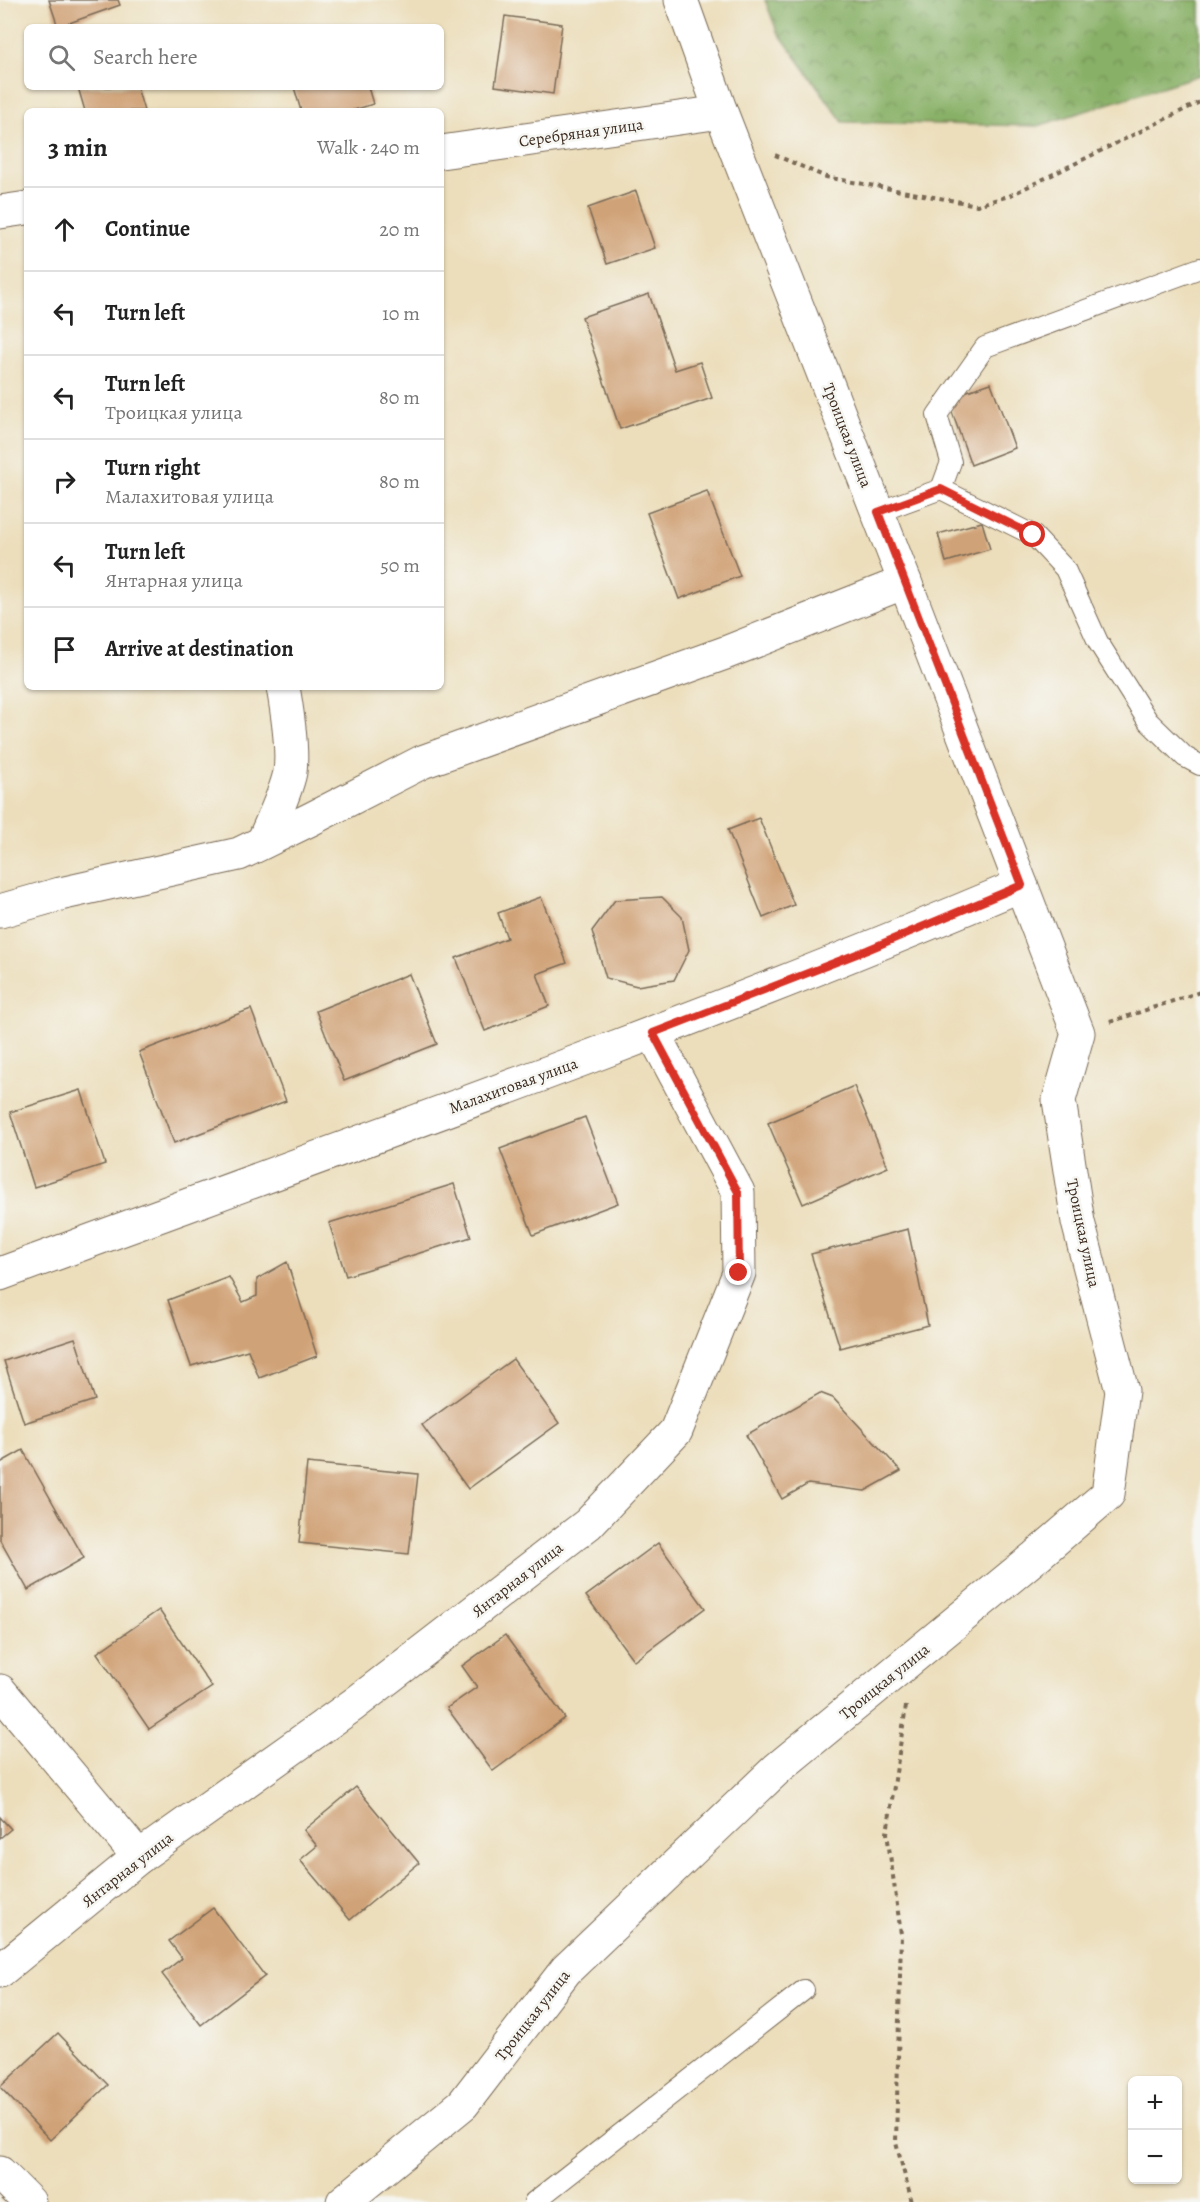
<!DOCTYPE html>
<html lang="en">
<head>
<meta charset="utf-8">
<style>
	:root { --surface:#fff; --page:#f6f6f6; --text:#222; --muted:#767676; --line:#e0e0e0 }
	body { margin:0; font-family:Alegreya,serif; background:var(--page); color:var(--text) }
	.controls { position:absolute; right:18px; bottom:18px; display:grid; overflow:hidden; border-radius:9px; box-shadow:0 2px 4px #0004 }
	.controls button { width:54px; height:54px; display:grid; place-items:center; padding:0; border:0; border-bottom:2px solid var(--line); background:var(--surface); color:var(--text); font:30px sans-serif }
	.stop { position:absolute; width:18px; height:18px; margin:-14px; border:4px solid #d93025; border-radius:50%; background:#fff }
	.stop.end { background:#d93025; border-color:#fff; box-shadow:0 2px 6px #0008 }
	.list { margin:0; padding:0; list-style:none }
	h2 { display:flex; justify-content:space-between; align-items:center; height:78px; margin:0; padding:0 24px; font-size:26px }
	h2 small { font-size:20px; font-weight:400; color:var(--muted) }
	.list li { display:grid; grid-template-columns:39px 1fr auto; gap:18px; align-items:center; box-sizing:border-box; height:84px; padding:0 24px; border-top:2px solid var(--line) }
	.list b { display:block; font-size:22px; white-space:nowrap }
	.list p { margin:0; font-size:20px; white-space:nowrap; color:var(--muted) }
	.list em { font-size:20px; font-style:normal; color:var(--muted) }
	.icon { flex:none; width:33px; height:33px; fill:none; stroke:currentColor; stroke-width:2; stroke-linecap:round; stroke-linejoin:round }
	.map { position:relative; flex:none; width:1200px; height:2202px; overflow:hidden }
	.search { position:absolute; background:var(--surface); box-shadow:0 2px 4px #0004; left:24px; top:24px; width:420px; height:66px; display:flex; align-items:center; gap:15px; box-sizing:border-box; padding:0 21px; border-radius:9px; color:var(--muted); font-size:22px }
	.panel { position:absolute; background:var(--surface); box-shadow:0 2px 4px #0004; left:24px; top:108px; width:420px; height:582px; border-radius:9px }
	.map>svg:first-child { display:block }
	.forest { fill:url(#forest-crowns); stroke:#626d42; stroke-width:1.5 }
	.building { fill:#d0a277 }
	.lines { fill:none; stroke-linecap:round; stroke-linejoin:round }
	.service-casing { stroke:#796955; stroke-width:22 }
	.minor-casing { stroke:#796955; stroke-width:35 }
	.path { stroke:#796955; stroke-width:4; stroke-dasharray:4.5 4.5; stroke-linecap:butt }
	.service { stroke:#fff; stroke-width:20 }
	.minor { stroke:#fff; stroke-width:33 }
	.route { stroke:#d93025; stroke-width:8 }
	.labels { text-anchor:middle; stroke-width:5; stroke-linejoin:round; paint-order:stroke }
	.street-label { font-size:16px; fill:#3b2a1e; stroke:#f6f6f2 }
</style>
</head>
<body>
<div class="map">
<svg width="1200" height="2202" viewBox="0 0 1200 2202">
	<defs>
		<pattern id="forest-crowns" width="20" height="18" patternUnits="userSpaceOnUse" patternTransform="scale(1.5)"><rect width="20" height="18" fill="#88b066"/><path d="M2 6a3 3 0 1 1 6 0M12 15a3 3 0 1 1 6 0" fill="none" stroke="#708f53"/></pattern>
	</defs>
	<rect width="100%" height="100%" fill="#f6f6f2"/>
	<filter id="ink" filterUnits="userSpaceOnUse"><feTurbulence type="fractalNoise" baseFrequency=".0167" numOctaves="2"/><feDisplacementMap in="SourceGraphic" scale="12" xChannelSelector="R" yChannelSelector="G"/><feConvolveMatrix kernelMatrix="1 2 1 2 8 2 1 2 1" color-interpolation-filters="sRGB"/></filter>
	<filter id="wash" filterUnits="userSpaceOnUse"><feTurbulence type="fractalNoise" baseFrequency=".008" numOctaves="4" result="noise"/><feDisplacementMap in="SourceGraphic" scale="24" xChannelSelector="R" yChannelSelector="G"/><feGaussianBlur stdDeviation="1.35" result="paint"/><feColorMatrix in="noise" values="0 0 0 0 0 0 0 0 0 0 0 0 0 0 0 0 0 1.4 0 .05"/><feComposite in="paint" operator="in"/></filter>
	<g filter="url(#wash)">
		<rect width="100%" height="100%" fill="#ecdebb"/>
		<path class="forest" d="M765,0H1200V75L1038,126L843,122L777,31Z"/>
		<g id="blocks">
			<g class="building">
				<path d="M49,0H118L120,5L58,27Z"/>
				<path d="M505,16L562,24L553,94L495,86Z"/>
				<path d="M78,87H137L144,111H85Z"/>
				<path d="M294,87H368L373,104L351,111H301Z"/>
				<path d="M636,191L655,248L607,264L588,208Z"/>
				<path d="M649,294L675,370L700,362L712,398L620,429L582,317Z"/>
				<path d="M991,383L1015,448L971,465L947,398Z"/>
				<path d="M707,491L740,576L679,599L647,513Z"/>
				<path d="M982,522L990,549L946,562L938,534Z"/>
				<path d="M759,818L794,905L763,918L728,830Z"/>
				<path d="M541,897L567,963L537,974L549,1006L485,1031L456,958L507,938L498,913Z"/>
				<path d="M662,897L682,917L689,950L674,980L637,986L606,978L592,931L615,900Z"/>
				<path d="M409,974L437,1044L344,1081L316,1011Z"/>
				<path d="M251,1009L286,1101L174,1143L139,1052Z"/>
				<path d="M854,1086L888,1167L803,1204L768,1123Z"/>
				<path d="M81,1090L105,1164L34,1187L10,1112Z"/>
				<path d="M585,1117L618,1203L533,1235L500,1149Z"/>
				<path d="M454,1184L471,1237L346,1276L329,1223Z"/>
				<path d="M908,1229L928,1325L840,1348L811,1254Z"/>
				<path d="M287,1262L317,1356L259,1378L248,1350L191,1366L168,1300L229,1277L243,1302L257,1296V1279Z"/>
				<path d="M75,1338L95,1400L24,1423L4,1361Z"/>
				<path d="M513,1359L559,1423L468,1489L422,1425Z"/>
				<path d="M820,1393L833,1398L901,1471L865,1491L808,1484L782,1499L746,1435Z"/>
				<path d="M23,1450L84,1558L28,1590L0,1540V1463Z"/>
				<path d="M307,1463L418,1474L409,1554L299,1543Z"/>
				<path d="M658,1543L705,1608L634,1661L586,1596Z"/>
				<path d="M159,1610L212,1687L149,1729L97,1653Z"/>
				<path d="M505,1635L565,1718L493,1771L447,1708L477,1687L462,1666Z"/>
				<path d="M356,1787L419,1863L350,1920L300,1860L317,1846L304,1830Z"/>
				<path d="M0,1817L11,1829L0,1838Z"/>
				<path d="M213,1908L265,1976L201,2025L162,1974L182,1958L169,1941Z"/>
				<path d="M58,2033L108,2085L50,2140L0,2087Z"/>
			</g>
		</g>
	</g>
	<g filter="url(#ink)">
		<use href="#blocks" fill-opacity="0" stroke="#796955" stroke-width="1.5"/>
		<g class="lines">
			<defs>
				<g id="service">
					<path d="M941,489L951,462L937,415L985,347L1200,268"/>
					<path d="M878,512L941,489L1033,535L1065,569L1098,642L1148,721L1185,757L1200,765"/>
					<path d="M534,2202L804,1990"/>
				</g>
				<g id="minor">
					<path d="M441,152L721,112"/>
					<path d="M0,212L27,208"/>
					<path d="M263,842C271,823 286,793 290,772C293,750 287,710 283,687"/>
					<path d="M0,911L60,894L239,854L311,819L422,762L725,653L905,582"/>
					<path d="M0,1274C342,1148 686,1027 1021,885"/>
					<path d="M0,1691L139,1857"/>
					<path d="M0,1971L139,1857L353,1705L588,1524L676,1431L739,1273L738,1192L653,1033"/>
					<path d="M0,2173L29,2202"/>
					<path d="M343,2202L463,2104L566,1970L778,1768L1035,1557L1108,1494L1122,1391L1078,1222L1059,1100L1078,1033L905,582L721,112L681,0"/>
				</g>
			</defs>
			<use href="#service" class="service-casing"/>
			<use href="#minor" class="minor-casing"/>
			<g class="path">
				<path d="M775,155L826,177L977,205L1009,196L1200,102"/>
				<path d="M1110,1022L1200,992"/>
				<path d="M906,1706L887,1833L901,1934L896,2143L912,2202"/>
			</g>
			<use href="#service" class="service"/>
			<use href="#minor" class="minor"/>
		</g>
	</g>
	<g class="lines" filter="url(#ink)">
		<path class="route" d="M739,1273L738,1192L653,1033L867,950L1022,885L878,512L941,489L1033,535"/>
	</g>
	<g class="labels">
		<g class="street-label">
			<text transform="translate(581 132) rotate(-8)" y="6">Серебряная улица</text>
			<text transform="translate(848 435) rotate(69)" y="6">Троицкая улица</text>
			<text transform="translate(513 1085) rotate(-20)" y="6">Малахитовая улица</text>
			<text transform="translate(1084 1233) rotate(78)" y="6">Троицкая улица</text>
			<text transform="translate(517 1579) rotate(-38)" y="6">Янтарная улица</text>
			<text transform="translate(884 1681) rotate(-39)" y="6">Троицкая улица</text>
			<text transform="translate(127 1869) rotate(-38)" y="6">Янтарная улица</text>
			<text transform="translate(532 2015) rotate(-52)" y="6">Троицкая улица</text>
		</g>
	</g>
</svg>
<div class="controls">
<button>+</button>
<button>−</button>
</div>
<div class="stop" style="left:1033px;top:535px"></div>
<div class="stop end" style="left:739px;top:1273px"></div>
<div class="search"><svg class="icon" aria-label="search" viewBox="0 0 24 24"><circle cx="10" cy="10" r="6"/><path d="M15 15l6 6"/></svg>Search here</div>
<section class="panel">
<h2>3 min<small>Walk · 240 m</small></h2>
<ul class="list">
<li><svg class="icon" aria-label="ahead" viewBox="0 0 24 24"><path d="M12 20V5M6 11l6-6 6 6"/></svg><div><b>Continue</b></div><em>20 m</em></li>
<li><svg class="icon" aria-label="left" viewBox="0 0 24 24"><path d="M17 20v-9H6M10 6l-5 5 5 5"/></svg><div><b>Turn left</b></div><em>10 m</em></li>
<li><svg class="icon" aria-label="left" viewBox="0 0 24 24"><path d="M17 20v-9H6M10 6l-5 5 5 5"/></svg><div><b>Turn left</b><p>Троицкая улица</p></div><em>80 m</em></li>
<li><svg class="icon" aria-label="right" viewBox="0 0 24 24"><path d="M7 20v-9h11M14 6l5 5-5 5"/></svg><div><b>Turn right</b><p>Малахитовая улица</p></div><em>80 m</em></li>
<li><svg class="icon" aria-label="left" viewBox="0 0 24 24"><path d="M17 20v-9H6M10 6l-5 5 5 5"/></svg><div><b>Turn left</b><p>Янтарная улица</p></div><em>50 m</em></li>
<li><svg class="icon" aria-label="arrive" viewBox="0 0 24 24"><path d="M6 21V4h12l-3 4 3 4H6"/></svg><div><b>Arrive at destination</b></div></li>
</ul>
</section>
</div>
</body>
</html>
